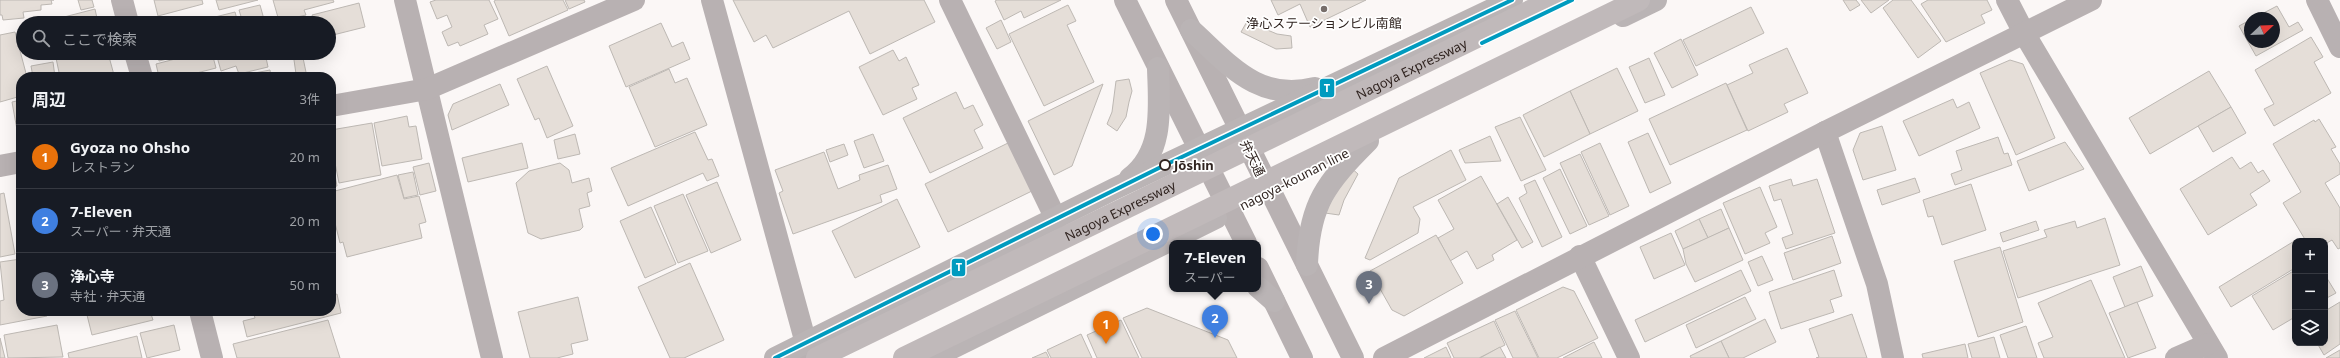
<!DOCTYPE html>
<html lang="ja">
<head>
<meta charset="utf-8">
<style>
	:root { --surface:#171b24; --page:#20242c; --text:#f1f3f6; --muted:#9ea1a6; --line:#363941; --accent:#7c3aed }
	body { margin:0; font-family:"Noto Sans","Noto Sans JP",sans-serif; background:var(--page); color:var(--text) }
	.controls { position:absolute; right:12px; bottom:12px; display:grid; overflow:hidden; border-radius:8px; box-shadow:0 4px 16px #0002 }
	.controls button { width:36px; height:36px; display:grid; place-items:center; padding:0; border:0; border-bottom:1px solid var(--line); background:var(--surface); color:var(--text); font:20px sans-serif }
	.compass { position:absolute; left:2244px; top:12px; width:36px; height:36px; border-radius:50%; background:var(--surface); box-shadow:0 4px 16px #0002; rotate:67deg }
	.you { position:absolute; left:1153px; top:234px; width:14px; height:14px; margin:-10px; border:3px solid #fff; border-radius:50%; background:#1a73e8; box-shadow:0 0 0 6px #1a73e833 }
	.badge { display:grid; place-items:center; width:26px; height:26px; border-radius:50%; background:var(--accent); color:#fff; font-size:13px; font-weight:700 }
	.pin { position:absolute; translate:-50% -33px; filter:drop-shadow(0 1px 2px #0008) }
	.pin::after { content:''; position:absolute; top:21px; width:14px; height:12px; background:inherit; clip-path:polygon(0 0,100% 0,50% 100%) }
	.popup { position:absolute; left:1169px; top:240px; width:92px; height:52px; box-sizing:border-box; display:grid; place-content:center; border-radius:8px; background:var(--surface); filter:drop-shadow(0 1px 3px #0005); font-size:13px; white-space:nowrap; color:var(--muted) }
	.popup b { font-size:15px; color:var(--text) }
	.popup::after { content:''; position:absolute; left:50%; top:100%; margin-left:-8px; border:8px solid transparent; border-top-color:var(--surface) }
	.list { margin:0; padding:0; list-style:none }
	h2 { display:flex; justify-content:space-between; align-items:center; height:52px; margin:0; padding:0 16px; font-size:17px }
	h2 small { font-size:13px; font-weight:400; color:var(--muted) }
	.list li { display:grid; grid-template-columns:26px 1fr auto; gap:12px; align-items:center; box-sizing:border-box; height:64px; padding:0 16px; border-top:1px solid var(--line) }
	.list b { display:block; font-size:15px; white-space:nowrap }
	.list p { margin:0; font-size:13px; white-space:nowrap; color:var(--muted) }
	.list em { font-size:13px; font-style:normal; color:var(--muted) }
	.icon { flex:none; width:22px; height:22px; fill:none; stroke:currentColor; stroke-width:2; stroke-linecap:round; stroke-linejoin:round }
	.map { position:relative; flex:none; width:2340px; height:358px; overflow:hidden }
	.search { position:absolute; background:var(--surface); box-shadow:0 4px 16px #0002; left:16px; top:16px; width:320px; height:44px; display:flex; align-items:center; gap:10px; box-sizing:border-box; padding:0 14px; border-radius:22px; color:var(--muted); font-size:15px }
	.panel { position:absolute; background:var(--surface); box-shadow:0 4px 16px #0002; left:16px; top:72px; width:320px; height:244px; border-radius:16px }
	.map>svg:first-child { display:block }
	.building { fill:#e5ded8; stroke:#bdb8b3 }
	.lines { fill:none; stroke-linecap:round; stroke-linejoin:round }
	.minor { stroke:#b8b1b2; stroke-width:22 }
	.major { stroke:#bab4b5; stroke-width:22 }
	.highway-bridge { stroke:#c0b9ba; stroke-width:22 }
	.metro-1-casing { stroke:#fff; stroke-width:7 }
	.metro-1 { stroke:#009bbf; stroke-width:4 }
	.poi-dot { fill:#776e6b; stroke:#fff; stroke-width:1.5 }
	.stop-dot { fill:#fff; stroke:#302420; stroke-width:2 }
	.labels { text-anchor:middle; stroke-width:3.5; stroke-linejoin:round; paint-order:stroke }
	.poi-label { font-size:13px; fill:#302420; stroke:#fff }
	.street-label { font-size:13px; fill:#302420; stroke:#fff }
	.stop-label { font-size:13px; font-weight:bold; fill:#302420; stroke:#fff; text-anchor:start }
	.line-badge { stroke:#fff; stroke-width:1.5 }
	.badge-label { font-size:11px; text-anchor:middle; font-weight:bold; fill:#fff }
</style>
</head>
<body>
<div class="map">
<svg width="2340" height="358" viewBox="0 0 2340 358">
	<rect width="100%" height="100%" fill="#fbf7f6"/>
	<g class="building">
		<path d="M0,0H54H51L52,4L41,5V10L23,12L24,18L3,20L2,15H0Z"/>
		<path d="M78,0H92L94,7L81,10Z"/>
		<path d="M154,0H202L203,4L158,16Z"/>
		<path d="M216,0H258L219,10Z"/>
		<path d="M273,0H333L334,2L304,10L306,15L279,21Z"/>
		<path d="M436,0H489L498,19L484,25L488,34L460,46L458,42L448,46L442,32L452,27L447,15L437,19L430,2Z"/>
		<path d="M496,0H563L568,10L509,36L494,1Z"/>
		<path d="M565,0H584L585,2L569,9Z"/>
		<path d="M733,0H924L935,22L870,54L849,11L773,48L766,35L754,42Z"/>
		<path d="M997,0H1061L1024,18L1021,11L1004,20L995,1Z"/>
		<path d="M1271,0H1366L1310,27L1300,4L1278,15Z"/>
		<path d="M1843,0H1856L1860,5L1850,11Z"/>
		<path d="M1861,0H1889L1871,13Z"/>
		<path d="M1893,0H1911L1941,41L1918,58L1883,8Z"/>
		<path d="M1928,0H1987L1992,10L1981,15L1985,23L1946,42L1921,4Z"/>
		<path d="M359,3L365,27L329,36V23H315L312,15Z"/>
		<path d="M260,5L265,23H243L239,10Z"/>
		<path d="M1068,5L1076,21L1067,25L1094,82L1044,106L1009,34Z"/>
		<path d="M2277,6L2289,27L2298,22L2303,30L2256,56L2239,26L2250,20V42H2274V18H2254Z"/>
		<path d="M1751,7L1764,33L1696,66L1683,40Z"/>
		<path d="M95,9L98,23H41Z"/>
		<path d="M235,12L238,23H191Z"/>
		<path d="M1249,18L1265,29L1277,34L1291,36L1292,48L1276,49L1241,32Z"/>
		<path d="M1001,20L1011,42L997,49L986,28Z"/>
		<path d="M661,23L672,47L683,42L690,59L626,87L609,46Z"/>
		<path d="M15,32L27,77H21V96L0,102V35Z"/>
		<path d="M2311,37L2323,57L2314,62L2331,93L2274,126L2264,109L2274,104L2255,70Z"/>
		<path d="M1681,39L1698,75L1672,88L1654,53Z"/>
		<path d="M1787,48L1808,93L1784,104L1788,112L1748,131L1727,85L1753,73L1749,65Z"/>
		<path d="M893,50L899,61L906,57L919,85L912,88L917,99L883,115L859,67Z"/>
		<path d="M76,53H108L114,75L60,77L56,58Z"/>
		<path d="M157,53H191L159,61Z"/>
		<path d="M198,53H212L216,68L181,77H159L156,64Z"/>
		<path d="M216,53H265L268,67L239,74L236,66L221,71Z"/>
		<path d="M293,53H302L307,77H278L296,74Z"/>
		<path d="M1649,58L1665,95L1645,103L1629,67Z"/>
		<path d="M2010,60L2023,64L2055,138L2016,155L1980,73Z"/>
		<path d="M53,62L55,77H33L31,66Z"/>
		<path d="M547,66L573,126L547,138L539,118L535,120L517,79Z"/>
		<path d="M1617,68L1638,111L1590,134L1570,91Z"/>
		<path d="M669,69L675,83L687,78L707,125L655,147L629,87Z"/>
		<path d="M270,70L271,77H234Z"/>
		<path d="M2209,71L2231,107L2150,154L2129,118Z"/>
		<path d="M1129,79L1132,91L1129,102L1126,117L1117,131L1107,124L1112,112L1116,81Z"/>
		<path d="M1726,83L1747,130L1670,165L1649,119Z"/>
		<path d="M500,84L509,105L452,130L448,115L453,104Z"/>
		<path d="M1103,84L1072,166L1054,175L1028,121Z"/>
		<path d="M1570,91L1590,134L1544,157L1523,115Z"/>
		<path d="M956,92L964,109L973,105L983,125L974,130L983,148L930,173L903,118Z"/>
		<path d="M1953,99L1957,108L1969,102L1980,128L1919,156L1903,121Z"/>
		<path d="M21,100V141H19L12,102Z"/>
		<path d="M2231,107L2246,133L2213,152L2198,126Z"/>
		<path d="M407,116L409,127L416,126L422,159L382,166L374,123Z"/>
		<path d="M1520,117L1546,170L1521,181L1495,127Z"/>
		<path d="M2319,119L2336,147L2331,149L2340,164V174L2325,183L2340,208V248L2338,249L2332,240L2325,244V241H2306L2283,203L2301,192L2273,144L2314,120L2315,122Z"/>
		<path d="M372,123L381,175L339,183L331,143V130Z"/>
		<path d="M1882,126L1896,170L1863,180L1853,150L1860,133Z"/>
		<path d="M695,132L708,160L712,159L719,176L707,181L703,173L628,206L611,168Z"/>
		<path d="M1648,133L1671,183L1650,193L1628,142Z"/>
		<path d="M575,134L580,154L558,159L554,140Z"/>
		<path d="M873,134L884,161L864,168L854,141Z"/>
		<path d="M1490,136L1501,161L1465,163L1459,150Z"/>
		<path d="M1998,137L2004,154L2008,153L2012,165L1955,185L1951,174L1962,170L1956,151Z"/>
		<path d="M1010,142L1034,190L948,232L925,184Z"/>
		<path d="M2065,142L2084,169L2029,191L2017,161Z"/>
		<path d="M522,143L528,168L468,182L462,158Z"/>
		<path d="M1600,143L1629,206L1610,215L1581,152Z"/>
		<path d="M844,144L848,155L830,162L826,150Z"/>
		<path d="M1451,150L1466,180L1413,207L1420,219L1418,233L1370,260L1365,258L1399,178Z"/>
		<path d="M824,152L838,189L860,180L859,175L888,165L897,189L880,195L882,202L793,234L779,193L783,191L775,170Z"/>
		<path d="M331,154L337,186L331,187Z"/>
		<path d="M1580,154L1609,216L1589,225L1560,163Z"/>
		<path d="M2232,157L2240,169L2251,162L2258,173L2263,170L2270,181L2250,194L2257,205L2208,235L2180,189Z"/>
		<path d="M429,163L436,191L420,195L413,167Z"/>
		<path d="M560,163L569,170L572,183L589,178L592,191L587,193L590,206L579,209L583,227L580,230L541,239L528,233L516,183L529,171Z"/>
		<path d="M1349,166L1358,174L1344,200L1339,215L1325,213Z"/>
		<path d="M1560,169L1587,226L1570,234L1543,178Z"/>
		<path d="M413,172L418,195L404,198L398,175Z"/>
		<path d="M397,175L404,199L419,196L426,222L419,224L422,238L347,257L343,242L340,243L331,207V192Z"/>
		<path d="M1481,176L1517,240L1492,255L1494,260L1477,269L1467,251L1450,261L1438,238L1454,229L1438,200Z"/>
		<path d="M1915,178L1920,192L1882,205L1877,190Z"/>
		<path d="M1791,179L1793,186L1817,179L1835,233L1786,249L1782,238L1793,234L1781,199L1774,201L1769,186Z"/>
		<path d="M1535,180L1562,237L1542,247L1519,198L1527,193L1524,185Z"/>
		<path d="M717,182L741,240L711,253L686,195Z"/>
		<path d="M1971,184L1986,230L1942,245L1933,216L1928,217L1923,200Z"/>
		<path d="M1760,187L1777,227L1765,233L1770,243L1745,254L1723,203Z"/>
		<path d="M4,193L15,254L0,257V194Z"/>
		<path d="M683,194L708,251L678,263L654,206Z"/>
		<path d="M1508,197L1533,242L1522,248L1497,204Z"/>
		<path d="M897,199L920,247L855,278L832,231Z"/>
		<path d="M651,207L676,264L645,278L620,221Z"/>
		<path d="M1721,209L1729,228L1708,238L1699,219Z"/>
		<path d="M2105,218L2120,265L2018,298L2003,251L2047,237L2044,230L2075,221L2077,228Z"/>
		<path d="M1699,219L1708,238L1683,249L1675,231Z"/>
		<path d="M2036,221L2039,230L2003,242L2000,233Z"/>
		<path d="M1729,228L1743,260L1695,282L1686,264L1683,249Z"/>
		<path d="M1671,233L1685,265L1654,279L1640,247Z"/>
		<path d="M1436,235L1463,283L1404,316L1392,310L1370,271Z"/>
		<path d="M1832,236L1841,263L1793,280L1784,253Z"/>
		<path d="M2296,240L2295,268L2231,307L2219,287Z"/>
		<path d="M2000,247L2023,322L1978,337L1954,261Z"/>
		<path d="M1762,256L1773,280L1758,286L1748,262Z"/>
		<path d="M21,259V311H46L47,316L0,325V301L4,300L0,262Z"/>
		<path d="M690,263L724,340L684,358H670L638,287Z"/>
		<path d="M2141,266L2153,296L2125,307L2113,277Z"/>
		<path d="M1741,270L1751,291L1645,342L1635,320Z"/>
		<path d="M1834,270L1842,296L1830,300L1834,312L1781,329L1769,292Z"/>
		<path d="M2295,270V317L2273,330L2252,296Z"/>
		<path d="M2325,275L2336,293L2325,299Z"/>
		<path d="M2091,280L2125,358H2044L2038,343L2053,337L2038,303Z"/>
		<path d="M1563,287L1574,291L1598,338L1557,358H1539L1516,310Z"/>
		<path d="M337,294L341,313L247,337L243,321L255,318L253,311H331V296Z"/>
		<path d="M578,297L588,340L571,344L573,354L557,358H530L518,312Z"/>
		<path d="M1745,297L1756,319L1696,348L1686,325Z"/>
		<path d="M2137,302L2156,348L2128,358L2109,313Z"/>
		<path d="M2340,302V344L2324,355L2317,343H2325V311Z"/>
		<path d="M1147,308L1228,340L1237,358H1142L1123,318Z"/>
		<path d="M86,311H150L153,320L92,335Z"/>
		<path d="M1515,311L1538,358H1513L1495,320Z"/>
		<path d="M1852,314L1867,358H1816L1819,357L1809,329Z"/>
		<path d="M1765,319L1776,342L1743,358H1729L1721,341Z"/>
		<path d="M328,320L340,358H237L233,344Z"/>
		<path d="M1121,320L1139,358H1097L1087,335Z"/>
		<path d="M1494,321L1505,345L1479,358H1454L1447,343Z"/>
		<path d="M57,325L63,357L8,358L4,335Z"/>
		<path d="M174,325L180,350L147,358L140,333Z"/>
		<path d="M2026,326L2037,358H2008L2000,335Z"/>
		<path d="M1081,334L1092,358H1051L1047,350Z"/>
		<path d="M137,336L142,358H69L68,353Z"/>
		<path d="M1994,337L2000,358H1972L1968,344Z"/>
		<path d="M0,338L5,358H0Z"/>
		<path d="M1721,341L1729,358H1691L1690,356Z"/>
		<path d="M1594,342L1602,358H1563Z"/>
		<path d="M1965,344L1968,358H1923L1922,354Z"/>
		<path d="M1446,347L1451,358H1424Z"/>
		<path d="M1500,347L1506,358H1480Z"/>
		<path d="M2340,350V358H2326Z"/>
		<path d="M1046,352L1049,358H1032Z"/>
	</g>
	<g class="lines">
		<g class="minor">
			<path d="M122,0L128,23"/>
			<path d="M405,0L492,358"/>
			<path d="M712,0L810,358"/>
			<path d="M950,0L1056,219"/>
			<path d="M1125,0L1246,243"/>
			<path d="M1176,0L1353,358"/>
			<path d="M2007,0L2024,33L2217,358"/>
			<path d="M2317,0L2340,47"/>
			<path d="M135,53L142,77"/>
			<path d="M331,106L427,89L634,0"/>
			<path d="M1825,132L1877,284L1893,358"/>
			<path d="M0,166L21,162"/>
			<path d="M1580,256L1629,358"/>
			<path d="M1258,268L1302,358"/>
			<path d="M200,311L212,358"/>
			<path d="M1384,358L1825,132L2091,0"/>
			<path d="M2176,358L2208,344"/>
		</g>
		<g class="major">
			<path d="M1623,16L1656,0"/>
			<path d="M1191,30C1230,65 1257,102 1315,88"/>
			<path d="M1130,178C1165,152 1159,106 1158,68"/>
			<path d="M1307,265C1309,204 1326,183 1368,141"/>
			<path d="M1258,287L1274,301"/>
			<path d="M775,358L1114,189L1512,0"/>
			<path d="M932,358L1216,218"/>
		</g>
		<g class="highway-bridge">
			<path id="s1" d="M817,358L1553,0"/>
			<path d="M904,358L1639,0"/>
		</g>
		<defs>
			<g id="metro-1">
				<path d="M1482,43L1572,0"/>
				<path d="M775,358L1165,165L1512,0"/>
			</g>
		</defs>
		<use href="#metro-1" class="metro-1-casing"/>
		<use href="#metro-1" class="metro-1"/>
	</g>
	<circle class="poi-dot" cx="1324" cy="9" r="4"/>
	<circle class="stop-dot" cx="1165" cy="165" r="5"/>
	<g class="labels">
		<g class="poi-label">
			<text x="1324" y="28">浄心ステーションビル南館</text>
		</g>
		<g class="street-label">
			<text dy="5" stroke="none"><textPath href="#s1" startOffset="661">Nagoya Expressway</textPath></text>
			<text transform="translate(1253 158) rotate(64)" y="5">弁天通</text>
			<text transform="translate(1294 179) rotate(-27)" y="5">nagoya-kounan line</text>
			<text dy="5" stroke="none"><textPath href="#s1" startOffset="337">Nagoya Expressway</textPath></text>
		</g>
		<g class="stop-label">
			<text x="1174" y="170">Jōshin</text>
		</g>
	</g>
	<g class="line-badge">
		<rect x="1319" y="78" width="16" height="20" rx="4" fill="#009bbf"/>
		<rect x="951" y="258" width="15" height="19" rx="4" fill="#009bbf"/>
	</g>
	<g class="badge-label">
		<text x="1327" y="92">T</text>
		<text x="959" y="271">T</text>
	</g>
</svg>
<div class="controls">
<button>+</button>
<button>−</button>
<button><svg class="icon" aria-label="layers" viewBox="0 0 24 24"><path d="M12 4l9 5-9 5-9-5zM3 14l9 5 9-5"/></svg></button>
</div>
<svg class="compass" viewBox="-18 -18 36 36"><path d="M0-13l5 13h-10z" fill="#e53935"/><path d="M0 13l5-13h-10z" fill="#9ea1a6"/></svg>
<div class="you"></div>
<div class="pin badge" style="left:1106px;top:344px;background:#e8710a">1</div>
<div class="pin badge" style="left:1215px;top:338px;background:#3f7fe0">2</div>
<div class="popup"><b>7-Eleven</b>スーパー</div>
<div class="pin badge" style="left:1369px;top:304px;background:#6b7280">3</div>
<div class="search"><svg class="icon" aria-label="search" viewBox="0 0 24 24"><circle cx="10" cy="10" r="6"/><path d="M15 15l6 6"/></svg>ここで検索</div>
<section class="panel">
<h2>周辺<small>3件</small></h2>
<ul class="list">
<li><span class="badge" style="background:#e8710a">1</span><div><b>Gyoza no Ohsho</b><p>レストラン</p></div><em>20 m</em></li>
<li><span class="badge" style="background:#3f7fe0">2</span><div><b>7-Eleven</b><p>スーパー · 弁天通</p></div><em>20 m</em></li>
<li><span class="badge" style="background:#6b7280">3</span><div><b>浄心寺</b><p>寺社 · 弁天通</p></div><em>50 m</em></li>
</ul>
</section>
</div>
</body>
</html>
